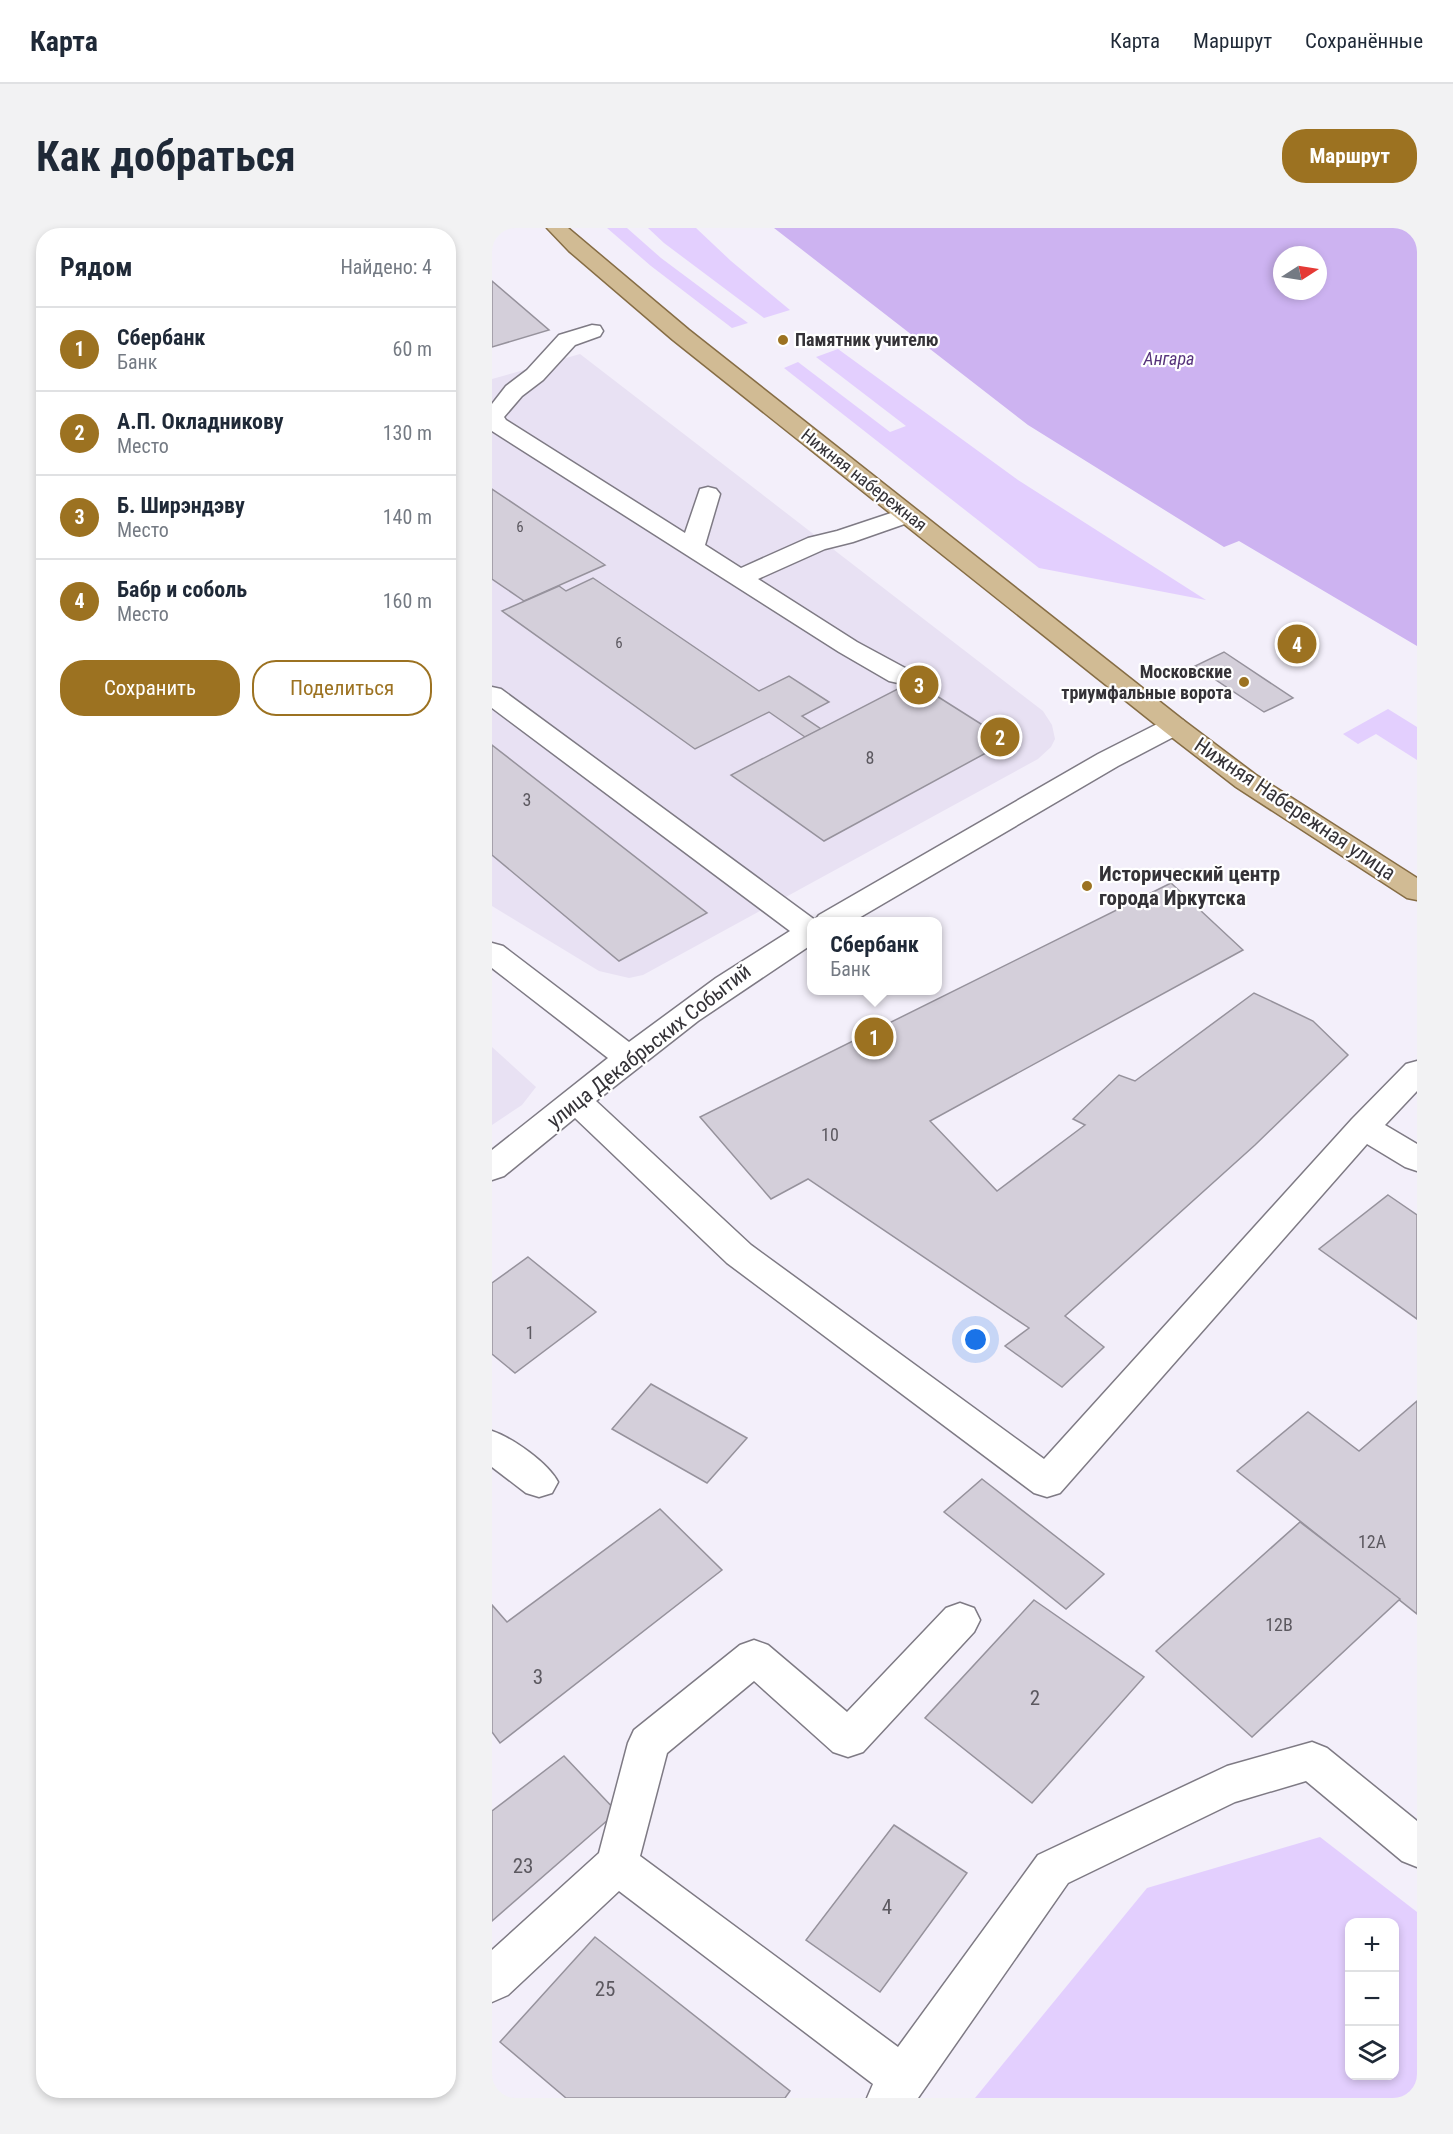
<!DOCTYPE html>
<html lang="ru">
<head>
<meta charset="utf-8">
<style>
	:root { --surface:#fff; --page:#f2f2f3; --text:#1f2937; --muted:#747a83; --line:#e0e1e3; --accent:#9c7221 }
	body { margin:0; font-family:"Roboto Condensed",sans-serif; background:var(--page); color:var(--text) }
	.controls { position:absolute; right:18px; bottom:18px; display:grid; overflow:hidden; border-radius:12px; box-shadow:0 3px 9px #0003 }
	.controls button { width:54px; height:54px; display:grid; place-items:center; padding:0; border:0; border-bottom:2px solid var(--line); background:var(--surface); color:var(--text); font:30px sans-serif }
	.compass { position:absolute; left:781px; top:18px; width:54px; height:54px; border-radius:50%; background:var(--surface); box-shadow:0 3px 9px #0003; rotate:78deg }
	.you { position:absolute; left:484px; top:1112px; width:21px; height:21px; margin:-15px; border:4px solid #fff; border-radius:50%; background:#1a73e8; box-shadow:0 0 0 9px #1a73e833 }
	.badge { display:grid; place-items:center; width:39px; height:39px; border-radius:50%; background:var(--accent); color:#fff; font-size:20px; font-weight:700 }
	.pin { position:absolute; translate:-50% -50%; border:3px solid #fff; box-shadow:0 2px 6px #0006 }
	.popup { position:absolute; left:315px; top:689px; width:135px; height:78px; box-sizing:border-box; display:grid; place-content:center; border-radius:12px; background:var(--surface); filter:drop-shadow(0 2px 4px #0005); font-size:20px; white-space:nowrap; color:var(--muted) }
	.popup b { font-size:22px; color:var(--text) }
	.popup::after { content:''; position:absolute; left:50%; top:100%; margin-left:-12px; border:12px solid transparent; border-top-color:var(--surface) }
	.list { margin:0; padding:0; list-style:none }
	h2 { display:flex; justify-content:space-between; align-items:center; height:78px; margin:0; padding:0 24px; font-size:26px }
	h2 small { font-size:20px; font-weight:400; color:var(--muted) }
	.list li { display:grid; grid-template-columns:39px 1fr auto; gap:18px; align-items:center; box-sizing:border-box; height:84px; padding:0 24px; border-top:2px solid var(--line) }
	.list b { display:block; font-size:22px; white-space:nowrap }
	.list p { margin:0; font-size:20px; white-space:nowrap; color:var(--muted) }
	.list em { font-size:20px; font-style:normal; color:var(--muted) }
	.actions { display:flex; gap:12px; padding:18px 24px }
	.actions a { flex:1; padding:14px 0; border:2px solid var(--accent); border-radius:24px; text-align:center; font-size:21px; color:var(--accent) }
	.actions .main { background:var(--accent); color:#fff }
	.icon { flex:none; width:33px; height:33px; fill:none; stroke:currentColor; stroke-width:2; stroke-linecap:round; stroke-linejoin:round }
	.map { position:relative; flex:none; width:925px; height:1870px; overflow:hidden; border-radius:24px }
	header { display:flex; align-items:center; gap:36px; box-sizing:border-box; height:84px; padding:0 30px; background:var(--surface); border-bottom:2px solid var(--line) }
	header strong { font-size:28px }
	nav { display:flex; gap:33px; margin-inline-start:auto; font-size:21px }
	.intro { display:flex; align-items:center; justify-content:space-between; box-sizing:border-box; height:144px; padding:0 36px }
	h1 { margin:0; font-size:42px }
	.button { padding:15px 27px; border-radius:24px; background:var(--accent); color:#fff; font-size:21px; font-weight:700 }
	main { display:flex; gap:36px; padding:0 36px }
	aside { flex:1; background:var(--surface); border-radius:24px; box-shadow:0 3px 9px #0003 }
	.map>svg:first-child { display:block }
	.built { fill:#e8e1f3 }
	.green { fill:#e3cffe; fill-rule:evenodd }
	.water { fill:#cdb3f1; fill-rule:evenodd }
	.building { fill:#d4cfda; stroke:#96929c; stroke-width:1.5 }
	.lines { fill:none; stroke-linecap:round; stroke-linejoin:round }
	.minor-casing { stroke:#7e7a84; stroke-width:3 }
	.major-casing { stroke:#866d45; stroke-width:3 }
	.minor { fill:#fff; fill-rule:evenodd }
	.major { fill:#d1bb94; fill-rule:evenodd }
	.poi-dot { fill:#9c7221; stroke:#fff; stroke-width:2 }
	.labels { text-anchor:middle; stroke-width:4.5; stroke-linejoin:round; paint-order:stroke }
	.far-number-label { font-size:15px; fill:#5c5960 }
	.far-poi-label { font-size:18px; font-weight:bold; fill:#343237; stroke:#fff; text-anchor:start }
	.far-water-label { font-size:18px; font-style:italic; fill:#57347c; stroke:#fff }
	.far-street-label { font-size:18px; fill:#343237; stroke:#fff }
	.number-label { font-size:18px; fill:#5c5960 }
	.street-label { font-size:21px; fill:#343237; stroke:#fff }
	.poi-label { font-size:21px; font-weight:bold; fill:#343237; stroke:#fff; text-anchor:start }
	.near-number-label { font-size:21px; fill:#5c5960 }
</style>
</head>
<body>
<header>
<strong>Карта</strong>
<nav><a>Карта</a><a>Маршрут</a><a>Сохранённые</a></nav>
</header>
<div class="intro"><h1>Как добраться</h1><a class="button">Маршрут</a></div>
<main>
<aside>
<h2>Рядом<small>Найдено: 4</small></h2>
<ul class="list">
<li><span class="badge">1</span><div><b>Сбербанк</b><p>Банк</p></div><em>60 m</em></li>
<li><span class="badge">2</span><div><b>А.П. Окладникову</b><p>Место</p></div><em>130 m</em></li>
<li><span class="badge">3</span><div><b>Б. Ширэндэву</b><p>Место</p></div><em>140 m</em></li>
<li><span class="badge">4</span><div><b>Бабр и соболь</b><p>Место</p></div><em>160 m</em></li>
</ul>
<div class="actions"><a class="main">Сохранить</a><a>Поделиться</a></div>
</aside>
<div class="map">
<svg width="925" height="1870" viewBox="0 0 925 1870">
	<rect width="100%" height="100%" fill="#f3effa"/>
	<g class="built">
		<path d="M88,126L551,483L560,497L563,511L559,519L546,531L151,747L137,750L107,743L0,678V151Z"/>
		<path d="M0,819L44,859L30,877L0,897Z"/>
	</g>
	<g class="green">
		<path d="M115,0H135L169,30L256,95L240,100L159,38Z"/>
		<path d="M156,0H204L239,33L298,82L272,90L172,15Z"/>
		<path d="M346,121L526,252L714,372L547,340L292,140L306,134L398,204L414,198L324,129Z"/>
		<path d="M896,481L925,499V532L884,506L866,516L851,506Z"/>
		<path d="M828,1609L925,1684V1870H483L655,1660ZM858,1694H902V1848H858Z"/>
	</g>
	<path class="water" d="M282,0H925V418L747,313L732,319L536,197ZM790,27H826V63H790Z"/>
	<g class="building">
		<path d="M0,53L57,102L0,119Z"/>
		<path d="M0,261L113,337L32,373L0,351Z"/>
		<path d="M101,350L267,463L297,448L337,474L310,488L329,501L313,509L277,484L203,521L10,383L67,358L74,363Z"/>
		<path d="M732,424L801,470L772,484L703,438Z"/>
		<path d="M421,453L516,513L332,613L239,547Z"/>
		<path d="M0,517L215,685L127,733L0,627Z"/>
		<path d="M679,655L751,722L438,893L505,963L593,897L581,891L627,847L643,853L762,765L821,793L856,827L763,917L573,1088L612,1119L570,1159L513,1118L537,1100L316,951L279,971L208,889Z"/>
		<path d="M896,967L925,987V1091L827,1021Z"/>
		<path d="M36,1029L104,1084L23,1145L0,1126V1055Z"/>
		<path d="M159,1156L255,1210L215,1255L120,1201Z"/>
		<path d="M925,1173V1386L745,1243L816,1184L867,1223Z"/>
		<path d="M490,1251L612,1346L574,1381L452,1284Z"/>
		<path d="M168,1281L230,1342L8,1515L0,1504V1377L15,1394Z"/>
		<path d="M808,1294L908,1371L760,1509L664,1423Z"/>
		<path d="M542,1372L652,1449L540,1575L433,1490Z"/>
		<path d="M72,1528L125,1584L0,1693V1583Z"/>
		<path d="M402,1597L475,1645L388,1764L314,1712Z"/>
		<path d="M103,1709L298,1863L293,1870H74L8,1814Z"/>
	</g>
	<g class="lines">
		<defs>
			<g id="minor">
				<path d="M100,97L108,98L111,103L108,108L83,117L51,152L30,168L12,189L14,192L193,305L208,261L216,259L224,261L228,266L213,317L249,340L316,310L345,303L408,282L416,280L424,282L428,287L424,292L361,314L333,321L266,351L365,414L415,441L419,447L415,453L406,455L397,453L347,424L0,203V176L14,158L35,142L67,107Z"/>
				<path d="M0,459L9,461L323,692L327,687L606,526L673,492L682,490L691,492L695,498L691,504L626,538L360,694H319V717L206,793L104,873L259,1017L552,1231L860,891L914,836L925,833V863L893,897L925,916V943L913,939L875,916L568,1265L555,1269L542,1265L235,1035L83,890L12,948L0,952V922L116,830L0,740V715L11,718L137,814L224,750L298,703L0,480Z"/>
				<path d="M0,1203C21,1210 56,1235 66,1254L60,1265L47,1269L34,1265L0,1239Z"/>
				<path d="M468,1375L482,1380L488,1392L482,1404L371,1524L356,1529L341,1524L262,1453L175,1525L148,1628L406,1819L546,1627L735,1538L820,1514L835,1520L925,1593V1639L910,1633L814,1553L743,1574L576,1655L426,1870H375L381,1856L127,1663L16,1767L0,1774V1722L107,1625L136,1515L142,1502L248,1417L262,1412L276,1417L355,1484L454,1380Z"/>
			</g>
			<path id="major" d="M55,0H76L197,102L691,492L764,547L925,650V672L915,670L744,559L673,504L181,112L77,23Z"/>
		</defs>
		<use href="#minor" class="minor-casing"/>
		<use href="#major" class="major-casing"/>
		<use href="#minor" class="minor"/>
		<use href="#major" class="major"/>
	</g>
	<g class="poi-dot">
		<circle cx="291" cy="112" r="6"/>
		<circle cx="752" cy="454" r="6"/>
		<circle cx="595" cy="658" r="6"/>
	</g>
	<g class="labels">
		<g class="far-number-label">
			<text x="28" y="304">6</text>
			<text x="127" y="420">6</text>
		</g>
		<g class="far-poi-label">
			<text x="303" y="118">Памятник учителю</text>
			<text x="740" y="450" text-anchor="end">Московские<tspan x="740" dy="21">триумфальные ворота</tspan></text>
		</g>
		<g class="far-water-label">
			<text x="677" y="137">Ангара</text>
		</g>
		<g class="far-street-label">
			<text transform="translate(372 252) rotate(38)" y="6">Нижняя набережная</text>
		</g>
		<g class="number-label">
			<text x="378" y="536">8</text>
			<text x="35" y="578">3</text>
			<text x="338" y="913">10</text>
			<text x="38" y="1111">1</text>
			<text x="880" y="1320">12А</text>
			<text x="787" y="1403">12В</text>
		</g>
		<g class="street-label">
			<text transform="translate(803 581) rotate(34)" y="7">Нижняя Набережная улица</text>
			<text transform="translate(157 818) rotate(-38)" y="7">улица Декабрьских Событий</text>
		</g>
		<g class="poi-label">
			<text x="607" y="653">Исторический центр<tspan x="607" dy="24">города Иркутска</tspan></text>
		</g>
		<g class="near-number-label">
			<text x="46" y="1456">3</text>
			<text x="543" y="1477">2</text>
			<text x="31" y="1645">23</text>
			<text x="395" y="1686">4</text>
			<text x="113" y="1768">25</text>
		</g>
	</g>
</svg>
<div class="controls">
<button>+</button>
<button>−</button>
<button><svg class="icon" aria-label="layers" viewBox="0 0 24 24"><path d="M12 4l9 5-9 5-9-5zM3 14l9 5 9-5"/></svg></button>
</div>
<svg class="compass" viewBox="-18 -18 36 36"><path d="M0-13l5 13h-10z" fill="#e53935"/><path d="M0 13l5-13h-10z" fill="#747a83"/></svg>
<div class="you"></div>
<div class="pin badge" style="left:382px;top:809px">1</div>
<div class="popup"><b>Сбербанк</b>Банк</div>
<div class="pin badge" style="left:508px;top:509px">2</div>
<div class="pin badge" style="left:427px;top:457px">3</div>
<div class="pin badge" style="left:805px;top:416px">4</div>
</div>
</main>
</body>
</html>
